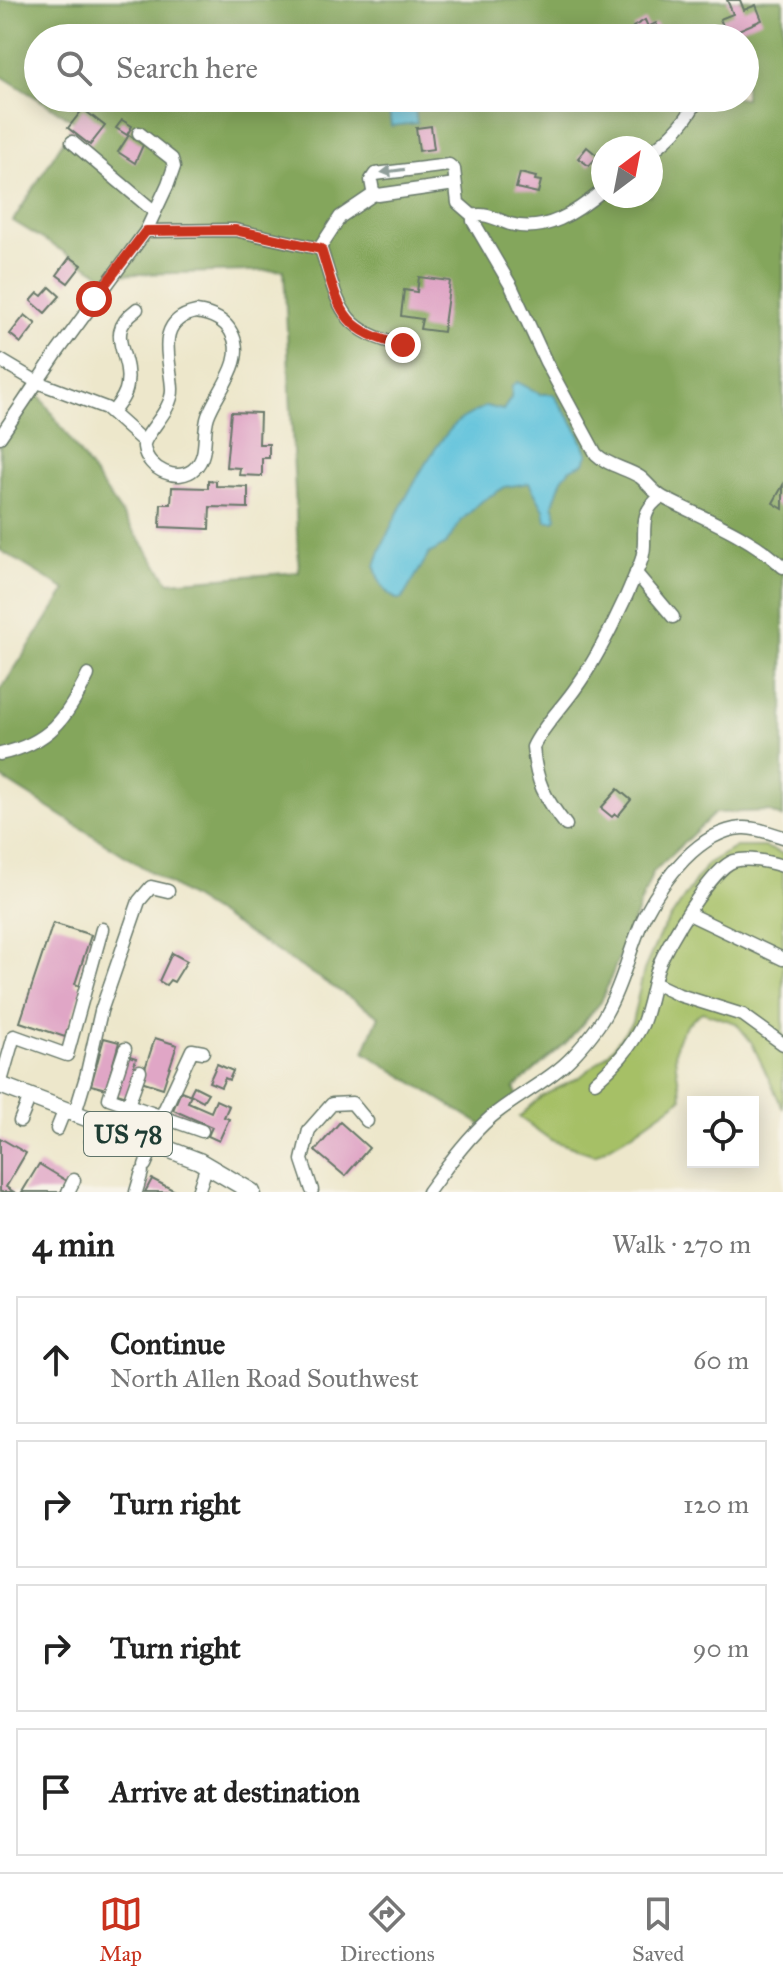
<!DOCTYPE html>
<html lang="en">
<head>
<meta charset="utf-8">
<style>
	:root { --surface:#fff; --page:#f6f6f6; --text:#222; --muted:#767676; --line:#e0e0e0; --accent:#c8321e }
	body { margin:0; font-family:"IM FELL Great Primer",serif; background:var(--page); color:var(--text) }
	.controls { position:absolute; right:24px; bottom:24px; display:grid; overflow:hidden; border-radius:0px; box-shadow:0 4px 20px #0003 }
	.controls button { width:72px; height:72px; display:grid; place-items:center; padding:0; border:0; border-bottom:2px solid var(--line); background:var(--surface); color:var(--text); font:40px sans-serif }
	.compass { position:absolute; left:591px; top:136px; width:72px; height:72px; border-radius:50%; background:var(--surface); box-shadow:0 4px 20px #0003; rotate:32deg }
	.stop { position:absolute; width:24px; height:24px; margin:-18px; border:6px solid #c8321e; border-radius:50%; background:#fff }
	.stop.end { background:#c8321e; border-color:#fff; box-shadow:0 2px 8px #0008 }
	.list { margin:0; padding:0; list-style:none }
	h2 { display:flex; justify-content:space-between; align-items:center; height:104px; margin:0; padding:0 32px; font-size:34px }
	h2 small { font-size:26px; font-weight:400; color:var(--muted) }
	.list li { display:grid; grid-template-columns:52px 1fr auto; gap:24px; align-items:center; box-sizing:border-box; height:128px; margin:0 16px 16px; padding:0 16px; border:2px solid var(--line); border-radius:0px }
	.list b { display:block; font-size:30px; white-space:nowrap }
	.list p { margin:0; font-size:26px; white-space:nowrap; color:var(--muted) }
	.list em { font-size:26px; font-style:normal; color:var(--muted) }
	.icon { flex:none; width:44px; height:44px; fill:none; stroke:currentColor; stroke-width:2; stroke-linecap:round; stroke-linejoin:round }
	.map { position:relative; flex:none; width:783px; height:1192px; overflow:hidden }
	.search { position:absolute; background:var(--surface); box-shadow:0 4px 20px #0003; left:24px; right:24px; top:24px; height:88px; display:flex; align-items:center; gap:20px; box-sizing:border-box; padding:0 28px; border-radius:44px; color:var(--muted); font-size:30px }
	.sheet { height:680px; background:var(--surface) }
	nav { display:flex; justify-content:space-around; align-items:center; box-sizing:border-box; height:112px; border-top:2px solid var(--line); background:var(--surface); font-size:22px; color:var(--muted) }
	nav a { display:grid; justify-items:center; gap:4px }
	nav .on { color:var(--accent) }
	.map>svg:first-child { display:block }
	.green { fill:#a6c066; stroke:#627e4d; stroke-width:2 }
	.forest { fill:#84a65b; stroke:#527248; stroke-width:2; fill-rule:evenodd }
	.water { fill:#5ec2dc; stroke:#3e8088; stroke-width:2 }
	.building { fill:#e0a6c6 }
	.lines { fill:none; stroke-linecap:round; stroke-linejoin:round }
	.minor-casing { stroke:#677869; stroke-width:15 }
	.major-casing { stroke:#677869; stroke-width:19 }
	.minor { stroke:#fff; stroke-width:12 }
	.major { stroke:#fff; stroke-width:16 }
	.oneway { fill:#8f9e9a }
	.route { stroke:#c8321e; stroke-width:10 }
	.labels { text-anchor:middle; stroke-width:6; stroke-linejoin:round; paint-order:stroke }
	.shield { fill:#f7f3e8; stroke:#60746a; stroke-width:2 }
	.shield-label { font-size:26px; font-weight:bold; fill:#1f3d34 }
</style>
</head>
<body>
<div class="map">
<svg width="783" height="1192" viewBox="0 0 783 1192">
	<rect width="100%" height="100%" fill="#f7f3e8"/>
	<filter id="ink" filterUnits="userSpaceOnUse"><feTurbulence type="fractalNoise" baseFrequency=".0125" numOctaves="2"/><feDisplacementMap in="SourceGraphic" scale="16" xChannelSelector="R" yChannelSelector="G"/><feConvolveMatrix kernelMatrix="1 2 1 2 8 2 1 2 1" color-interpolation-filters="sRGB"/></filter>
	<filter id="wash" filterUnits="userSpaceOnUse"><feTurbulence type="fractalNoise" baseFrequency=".006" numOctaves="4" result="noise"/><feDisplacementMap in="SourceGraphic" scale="32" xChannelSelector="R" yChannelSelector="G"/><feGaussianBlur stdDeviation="1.8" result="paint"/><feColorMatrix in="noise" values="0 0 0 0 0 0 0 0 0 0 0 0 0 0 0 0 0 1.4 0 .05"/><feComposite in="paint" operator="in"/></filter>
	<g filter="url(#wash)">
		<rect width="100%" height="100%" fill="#ede7cb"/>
		<path class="green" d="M736,847H765L783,854V1109L752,1043L736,1023L702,1012C665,1037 675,1060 682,1098L633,1133L595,1155L551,1140L519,1117L542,1096L580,1077L609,1053L632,1022L644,970L660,934L707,864Z"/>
		<path class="forest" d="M0,0H783V818L768,811L715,813L653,872L601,1002L567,1042L514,1088L520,1100L488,1129L364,1052L379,1016L0,777V691L66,590L0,550V433L31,383L169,582L299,572L284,270L102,275L13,221L75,122L0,75ZM38,38H745V98H38ZM603,148H651V196H603Z"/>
		<g class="water">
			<path d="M399,98H425V101L414,102L417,123L391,126L389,111L400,110Z"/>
			<path d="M517,382L540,394H553L575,426L588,454L584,463L570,469L562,479L553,504L557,517L555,521H546L544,510L529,483L505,487L482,501L462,520L446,544L429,554L402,599L399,600C385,595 377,580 375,566C385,532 432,443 459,421C467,415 478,411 486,406L503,410L511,398L512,386Z"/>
		</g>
		<g id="blocks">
			<g class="building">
				<path d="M727,0H740L744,10L756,5L762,20L727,35L720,19L733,14Z"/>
				<path d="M645,20L648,27L656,23L663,36L638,38L633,27Z"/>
				<path d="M83,109L105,126L90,145L68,128Z"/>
				<path d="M122,120L132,126L127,135L116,128Z"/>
				<path d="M431,126L434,149L419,151L416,128Z"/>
				<path d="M129,135L143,145L135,163L118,152Z"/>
				<path d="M587,147L598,156L589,166L578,158Z"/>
				<path d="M520,173L536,177L535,180L541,181L538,193L516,188Z"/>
				<path d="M70,257L82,265L68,283L57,275Z"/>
				<path d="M419,277L450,281L443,332L420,329L422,319L401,316L404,290L417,292Z"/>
				<path d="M50,287L60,296L45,313L31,301L38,293L42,296Z"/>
				<path d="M25,315L36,324L21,343L10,334Z"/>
				<path d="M231,412L260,413L259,444H269V458H262V476L239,475L240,468L226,467Z"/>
				<path d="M208,480L216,481V486L248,487V508L210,507L209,529L160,527L161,504H171L172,487L208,488Z"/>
				<path d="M783,485V509L773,503Z"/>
				<path d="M618,789L631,800L618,816L615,814L612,817L601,808Z"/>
				<path d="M53,923L91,935L75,984L82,987L65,1037L20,1022Z"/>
				<path d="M172,953L187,961L174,982L170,980L166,985L159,981Z"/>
				<path d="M104,1038L119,1042L106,1089L91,1085Z"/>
				<path d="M155,1038L177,1045L163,1088L141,1081Z"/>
				<path d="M126,1055L136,1058L134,1066L136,1067L127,1096L114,1092Z"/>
				<path d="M217,1064L233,1071L229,1080L225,1078L221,1087L209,1082Z"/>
				<path d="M194,1086L208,1093L203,1101L190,1094Z"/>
				<path d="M181,1091L191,1095L188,1102L211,1112L216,1100L229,1106L224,1117L229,1119L219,1141L208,1136L212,1127L173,1110Z"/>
				<path d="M340,1122L369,1148L345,1176L315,1151Z"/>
				<path d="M0,1138L26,1153L6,1187L14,1192H0Z"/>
				<path d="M39,1164L67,1181L61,1192H22Z"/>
				<path d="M152,1179L177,1192H145Z"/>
			</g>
		</g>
	</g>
	<g filter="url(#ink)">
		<use href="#blocks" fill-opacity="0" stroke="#677869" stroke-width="2"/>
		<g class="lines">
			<defs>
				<g id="minor">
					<path d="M72,142L155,212"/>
					<path d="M651,152C670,138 688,120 698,98"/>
					<path d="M455,184L378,195L373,191L371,180L375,174L449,165L454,169L458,203L473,216"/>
					<path d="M603,190C577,212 545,234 510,224C498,220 485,212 473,216V221L511,286L546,362L596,454C608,466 626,468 640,477C648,483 654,493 664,498C705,519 749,535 783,567"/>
					<path d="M146,231L235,230L321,249C339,304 339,332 403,345"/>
					<path d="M319,249L340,217L374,194"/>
					<path d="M196,312C210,314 224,319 231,332C248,361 217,390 208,416C202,433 209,455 195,468C179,484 147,470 144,447C142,435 173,411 172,389C171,360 153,321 196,312Z"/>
					<path d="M0,360L37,382L106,408L144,442"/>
					<path d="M112,413C118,405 126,396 127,385C132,352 102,335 137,309"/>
					<path d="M0,437L56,354L146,231L168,184L174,167L172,159L139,133"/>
					<path d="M636,573L673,617"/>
					<path d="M0,754C50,743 67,718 88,675"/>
					<path d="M566,825C544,797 536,782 533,747C544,724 563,707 577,686C600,654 625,601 640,564C651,540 633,515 661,497"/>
					<path d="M689,914L783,959"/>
					<path d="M654,983L679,995L743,1015L783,1044"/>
					<path d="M125,1049L109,1098L202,1131"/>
					<path d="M595,1082C615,1065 630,1049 642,1025C650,1006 652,984 659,965C667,943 713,867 734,861C750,857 768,862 783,866"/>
					<path d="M0,1085L14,1036L67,1055L102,929"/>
					<path d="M128,1105L140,1071"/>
					<path d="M75,1113L86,1077L101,1011L139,901L151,887L168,891"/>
					<path d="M161,1117L192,1050L203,1052"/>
					<path d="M20,1121L30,1097"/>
					<path d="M57,1129L65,1109"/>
					<path d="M91,1141L99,1123"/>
					<path d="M158,1145L167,1119"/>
					<path d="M145,1165L154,1144"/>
					<path d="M312,1190L302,1160L309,1130L332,1104L352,1103L367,1121"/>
					<path d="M68,1192L74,1180"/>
					<path d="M136,1192L142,1172"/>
					<path d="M198,1192L207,1165"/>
					<path d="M428,1192C448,1165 466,1139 491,1117C517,1095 550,1081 574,1055C586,1042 599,1027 607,1011C624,981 630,946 645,915C663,880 699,831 742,828C755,827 770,833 783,837"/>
				</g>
				<path id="major" d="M0,1085L199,1161L252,1192"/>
			</defs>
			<use href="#minor" class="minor-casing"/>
			<use href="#major" class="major-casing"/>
			<use href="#minor" class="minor"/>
			<use href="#major" class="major"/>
		</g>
		<defs><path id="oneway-solid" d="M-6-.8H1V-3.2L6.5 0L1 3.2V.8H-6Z" transform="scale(2)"/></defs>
		<use class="oneway" href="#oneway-solid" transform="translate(393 171) rotate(172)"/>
	</g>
	<g class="lines" filter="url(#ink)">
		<path class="route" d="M94,299L146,231L235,230L321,249C339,305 338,332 403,345"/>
	</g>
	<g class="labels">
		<rect class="shield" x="84" y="1112" width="88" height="44" rx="6"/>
		<g class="shield-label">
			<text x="128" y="1143">US 78</text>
		</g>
	</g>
</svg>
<div class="controls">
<button><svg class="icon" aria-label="locate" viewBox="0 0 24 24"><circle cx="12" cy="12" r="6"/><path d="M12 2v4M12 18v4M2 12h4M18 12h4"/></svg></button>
</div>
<svg class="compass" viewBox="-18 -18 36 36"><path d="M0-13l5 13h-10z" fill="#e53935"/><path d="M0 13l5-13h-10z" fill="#767676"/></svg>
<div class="stop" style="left:94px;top:299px"></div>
<div class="stop end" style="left:403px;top:345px"></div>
<div class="search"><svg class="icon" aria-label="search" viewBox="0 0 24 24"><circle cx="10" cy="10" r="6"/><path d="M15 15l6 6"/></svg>Search here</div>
</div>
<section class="sheet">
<h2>4 min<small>Walk · 270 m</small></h2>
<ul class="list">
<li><svg class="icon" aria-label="ahead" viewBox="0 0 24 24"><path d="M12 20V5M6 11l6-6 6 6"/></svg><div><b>Continue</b><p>North Allen Road Southwest</p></div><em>60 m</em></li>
<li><svg class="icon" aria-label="right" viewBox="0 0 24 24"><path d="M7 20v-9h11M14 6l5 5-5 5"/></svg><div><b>Turn right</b></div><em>120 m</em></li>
<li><svg class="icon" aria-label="right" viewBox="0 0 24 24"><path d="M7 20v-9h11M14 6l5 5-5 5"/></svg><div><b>Turn right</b></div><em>90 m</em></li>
<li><svg class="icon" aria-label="arrive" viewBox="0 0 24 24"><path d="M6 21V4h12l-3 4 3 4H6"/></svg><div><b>Arrive at destination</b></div></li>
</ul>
</section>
<nav>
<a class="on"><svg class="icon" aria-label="map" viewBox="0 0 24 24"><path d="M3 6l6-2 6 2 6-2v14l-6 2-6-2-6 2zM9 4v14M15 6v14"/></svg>Map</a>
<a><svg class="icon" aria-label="directions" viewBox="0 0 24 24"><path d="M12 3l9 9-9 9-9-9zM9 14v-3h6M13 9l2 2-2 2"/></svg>Directions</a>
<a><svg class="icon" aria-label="saved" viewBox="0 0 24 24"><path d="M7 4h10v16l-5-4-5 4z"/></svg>Saved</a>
</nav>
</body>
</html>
